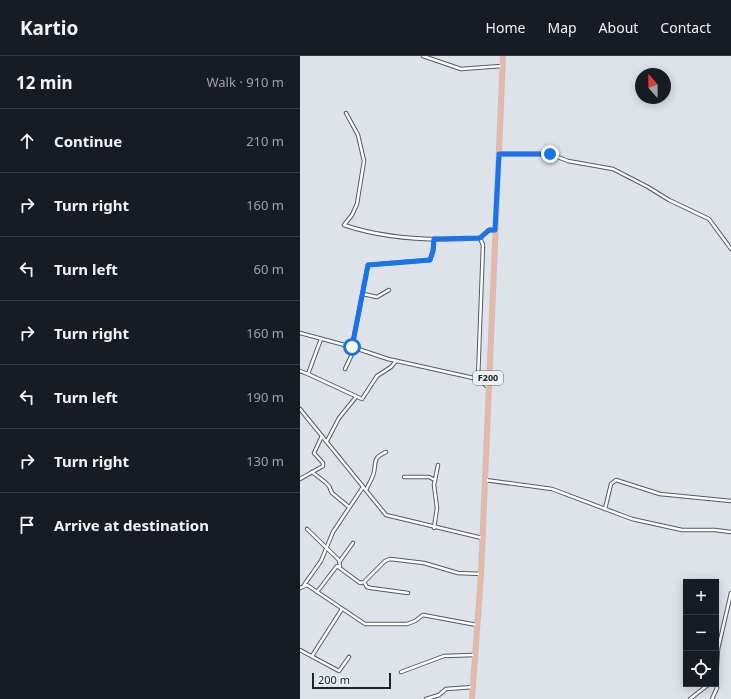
<!DOCTYPE html>
<html lang="en">
<head>
<meta charset="utf-8">
<style>
	:root { --surface:#171b24; --page:#242831; --text:#f1f3f6; --muted:#9ea1a6; --line:#363941 }
	body { margin:0; font-family:"Noto Sans",sans-serif; background:var(--page); color:var(--text) }
	.controls { position:absolute; right:12px; bottom:12px; display:grid; overflow:hidden; border-radius:0px; box-shadow:0 2px 10px #0003 }
	.controls button { width:36px; height:36px; display:grid; place-items:center; padding:0; border:0; border-bottom:1px solid var(--line); background:var(--surface); color:var(--text); font:20px sans-serif }
	.compass { position:absolute; left:335px; top:12px; width:36px; height:36px; border-radius:50%; background:var(--surface); box-shadow:0 2px 10px #0003; rotate:339deg }
	.scale { position:absolute; left:12px; bottom:10px; width:79px; box-sizing:border-box; padding-left:4px; border:2px solid #202325; border-top:0; font-size:11px; line-height:14px; white-space:nowrap; color:#202325; -webkit-text-stroke:3px #eaf1f7; paint-order:stroke }
	.stop { position:absolute; width:12px; height:12px; margin:-9px; border:3px solid #1a73e8; border-radius:50%; background:#fff }
	.stop.end { background:#1a73e8; border-color:#fff; box-shadow:0 1px 4px #0008 }
	.list { margin:0; padding:0; list-style:none }
	h2 { display:flex; justify-content:space-between; align-items:center; height:52px; margin:0; padding:0 16px; font-size:17px }
	h2 small { font-size:13px; font-weight:400; color:var(--muted) }
	.list li { display:grid; grid-template-columns:26px 1fr auto; gap:12px; align-items:center; box-sizing:border-box; height:64px; padding:0 16px; border-top:1px solid var(--line) }
	.list b { display:block; font-size:15px; white-space:nowrap }
	.list em { font-size:13px; font-style:normal; color:var(--muted) }
	.icon { flex:none; width:22px; height:22px; fill:none; stroke:currentColor; stroke-width:2; stroke-linecap:round; stroke-linejoin:round }
	.map { position:relative; flex:none; width:431px; height:643px; overflow:hidden }
	header { display:flex; align-items:center; gap:24px; box-sizing:border-box; height:56px; padding:0 20px; background:var(--surface); border-bottom:1px solid var(--line) }
	header strong { font-size:19px }
	nav { display:flex; gap:22px; margin-inline-start:auto; font-size:14px }
	main { display:flex }
	aside { flex:1; background:var(--surface) }
	.map>svg:first-child { display:block }
	.lines { fill:none; stroke-linecap:round; stroke-linejoin:round }
	.street-casing { stroke:#545a5f; stroke-width:4.5 }
	.primary-casing { stroke:#c1c1c2; stroke-width:6 }
	.street { stroke:#fff; stroke-width:2.5 }
	.primary { stroke:#eeb6a1; stroke-width:4 }
	.route { stroke:#1a73e8; stroke-width:5 }
	.labels { text-anchor:middle; stroke-width:4; stroke-linejoin:round; paint-order:stroke }
	.shield { fill:#eaf1f7; stroke:#5d6164; stroke-width:1 }
	.shield-label { font-size:9px; font-weight:bold; fill:#202325 }
</style>
</head>
<body>
<header>
<strong>Kartio</strong>
<nav><a>Home</a><a>Map</a><a>About</a><a>Contact</a></nav>
</header>
<main>
<aside>
<h2>12 min<small>Walk · 910 m</small></h2>
<ul class="list">
<li><svg class="icon" aria-label="ahead" viewBox="0 0 24 24"><path d="M12 20V5M6 11l6-6 6 6"/></svg><div><b>Continue</b></div><em>210 m</em></li>
<li><svg class="icon" aria-label="right" viewBox="0 0 24 24"><path d="M7 20v-9h11M14 6l5 5-5 5"/></svg><div><b>Turn right</b></div><em>160 m</em></li>
<li><svg class="icon" aria-label="left" viewBox="0 0 24 24"><path d="M17 20v-9H6M10 6l-5 5 5 5"/></svg><div><b>Turn left</b></div><em>60 m</em></li>
<li><svg class="icon" aria-label="right" viewBox="0 0 24 24"><path d="M7 20v-9h11M14 6l5 5-5 5"/></svg><div><b>Turn right</b></div><em>160 m</em></li>
<li><svg class="icon" aria-label="left" viewBox="0 0 24 24"><path d="M17 20v-9H6M10 6l-5 5 5 5"/></svg><div><b>Turn left</b></div><em>190 m</em></li>
<li><svg class="icon" aria-label="right" viewBox="0 0 24 24"><path d="M7 20v-9h11M14 6l5 5-5 5"/></svg><div><b>Turn right</b></div><em>130 m</em></li>
<li><svg class="icon" aria-label="arrive" viewBox="0 0 24 24"><path d="M6 21V4h12l-3 4 3 4H6"/></svg><div><b>Arrive at destination</b></div></li>
</ul>
</aside>
<div class="map">
<svg width="431" height="643" viewBox="0 0 431 643">
	<rect width="100%" height="100%" fill="#dde3e9"/>
	<g class="lines">
		<defs>
			<g id="street">
				<path d="M123,0L161,13L202,10"/>
				<path d="M46,57L58,79L64,105L57,148L52,159L44,169C85,183 136,185 180,182L183,189L178,323"/>
				<path d="M199,98H250L268,105L313,113L348,131L369,144L409,163L431,193"/>
				<path d="M180,182L189,174H195"/>
				<path d="M63,238L77,241L89,234"/>
				<path d="M0,277L52,291L88,303L178,323L188,331"/>
				<path d="M52,291L68,209L130,204L133,195L134,183"/>
				<path d="M45,313L55,292"/>
				<path d="M0,315L8,318L21,283"/>
				<path d="M8,318L62,343L77,320L91,311L96,305"/>
				<path d="M0,353L86,459L182,482"/>
				<path d="M27,385L39,362L56,341"/>
				<path d="M12,416L25,426L29,430L32,437L49,451"/>
				<path d="M104,421H129L135,424"/>
				<path d="M0,423L23,410V407L14,397L22,380"/>
				<path d="M185,424L252,433L332,463L382,474H415L431,476"/>
				<path d="M66,434C68,429 73,422 74,416C76,405 73,402 86,396"/>
				<path d="M305,453L311,428L316,424L360,438L431,445"/>
				<path d="M134,472L137,452L134,429L138,409"/>
				<path d="M7,473L39,504L40,510"/>
				<path d="M40,505L53,487"/>
				<path d="M64,526L67,531L71,532L108,537"/>
				<path d="M4,529L21,505L33,476L63,431"/>
				<path d="M0,532L7,529L65,568H107L115,565L123,559L177,569"/>
				<path d="M17,536L37,510L60,527L64,526L85,505L90,503L124,507L158,517L181,518"/>
				<path d="M0,594L39,615L49,601"/>
				<path d="M12,600L42,553"/>
				<path d="M101,616L144,600L174,599"/>
				<path d="M416,623L418,593L431,537"/>
				<path d="M126,643L139,639L146,633L173,631"/>
				<path d="M390,643L409,628"/>
				<path d="M412,643L417,632L416,628"/>
			</g>
			<path id="primary" d="M172,643L181,518L203,0"/>
		</defs>
		<use href="#street" class="street-casing"/>
		<use href="#primary" class="primary-casing"/>
		<use href="#street" class="street"/>
		<use href="#primary" class="primary"/>
	</g>
	<g class="lines">
		<path class="route" d="M52,291L68,209L130,204L133,195L134,183L180,182L189,174H195L199,98H250"/>
	</g>
	<g class="labels">
		<rect class="shield" x="173" y="315" width="30" height="14" rx="3"/>
		<g class="shield-label">
			<text x="188" y="325">F200</text>
		</g>
	</g>
</svg>
<div class="controls">
<button>+</button>
<button>−</button>
<button><svg class="icon" aria-label="locate" viewBox="0 0 24 24"><circle cx="12" cy="12" r="6"/><path d="M12 2v4M12 18v4M2 12h4M18 12h4"/></svg></button>
</div>
<svg class="compass" viewBox="-18 -18 36 36"><path d="M0-13l5 13h-10z" fill="#e53935"/><path d="M0 13l5-13h-10z" fill="#9ea1a6"/></svg>
<div class="scale">200 m</div>
<div class="stop" style="left:52px;top:291px"></div>
<div class="stop end" style="left:250px;top:98px"></div>
</div>
</main>
</body>
</html>
